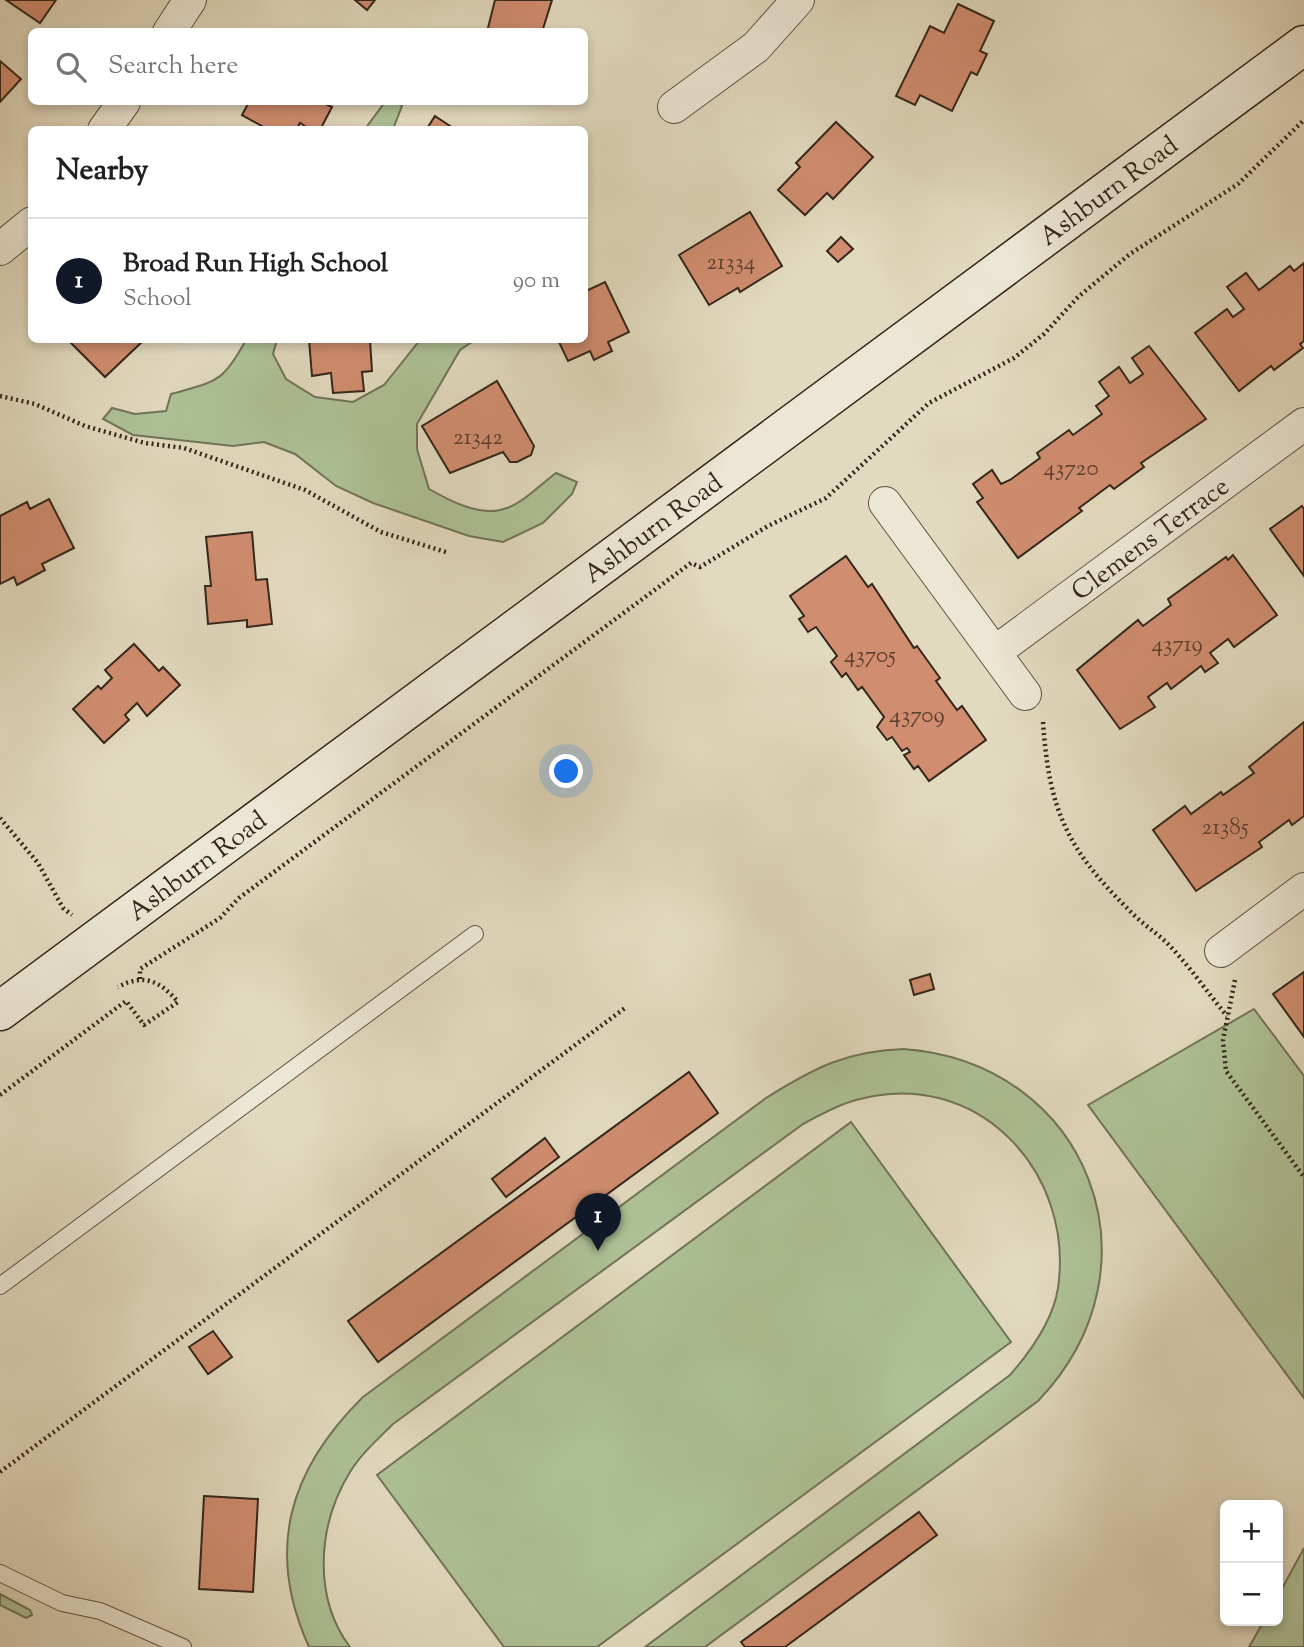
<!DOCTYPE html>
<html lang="en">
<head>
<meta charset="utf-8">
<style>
	:root { --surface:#fff; --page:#f2f2f2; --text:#202124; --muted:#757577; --line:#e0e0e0; --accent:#111827 }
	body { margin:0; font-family:"Sorts Mill Goudy",serif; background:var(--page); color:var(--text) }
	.controls { position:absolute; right:21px; bottom:21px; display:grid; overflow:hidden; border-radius:10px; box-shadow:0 4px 10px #0003 }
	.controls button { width:63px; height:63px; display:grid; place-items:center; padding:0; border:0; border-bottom:2px solid var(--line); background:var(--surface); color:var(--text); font:35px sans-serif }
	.you { position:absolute; left:567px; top:772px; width:24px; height:24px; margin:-18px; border:5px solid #fff; border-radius:50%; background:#1a73e8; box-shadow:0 0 0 10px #1a73e833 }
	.badge { display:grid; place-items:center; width:46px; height:46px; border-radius:50%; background:var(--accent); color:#fff; font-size:23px; font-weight:700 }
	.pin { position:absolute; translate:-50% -58px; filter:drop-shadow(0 2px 4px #0008) }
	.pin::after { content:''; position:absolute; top:37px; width:24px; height:21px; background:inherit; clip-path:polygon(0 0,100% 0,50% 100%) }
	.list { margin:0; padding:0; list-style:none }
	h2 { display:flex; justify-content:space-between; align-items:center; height:91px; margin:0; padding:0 28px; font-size:30px }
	h2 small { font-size:23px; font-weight:400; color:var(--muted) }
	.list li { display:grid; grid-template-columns:46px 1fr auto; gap:21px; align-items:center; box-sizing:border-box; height:126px; padding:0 28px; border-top:2px solid var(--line) }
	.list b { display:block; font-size:26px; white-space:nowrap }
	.list p { margin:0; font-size:23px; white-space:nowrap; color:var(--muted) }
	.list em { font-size:23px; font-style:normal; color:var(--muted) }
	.icon { flex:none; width:38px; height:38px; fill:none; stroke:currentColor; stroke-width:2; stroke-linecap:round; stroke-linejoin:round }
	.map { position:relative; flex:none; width:1304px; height:1647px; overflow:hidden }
	.search { position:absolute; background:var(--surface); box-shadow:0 4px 10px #0003; left:28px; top:28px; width:560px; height:77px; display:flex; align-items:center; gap:18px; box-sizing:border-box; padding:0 24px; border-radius:10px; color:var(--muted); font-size:26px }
	.panel { position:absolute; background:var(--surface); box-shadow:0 4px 10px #0003; left:28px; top:126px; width:560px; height:217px; border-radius:10px }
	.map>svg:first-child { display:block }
	.green { fill:#aec196; stroke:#717459; stroke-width:2 }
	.building { fill:#d08d6f; stroke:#34261c; stroke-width:2 }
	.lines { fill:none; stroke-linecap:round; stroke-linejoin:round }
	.lane-casing { stroke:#605345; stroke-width:18 }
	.street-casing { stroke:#605345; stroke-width:34 }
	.secondary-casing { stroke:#34261c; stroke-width:41 }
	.path { stroke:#34261c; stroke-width:4.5; stroke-dasharray:2 3.5; stroke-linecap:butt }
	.lane { stroke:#ece7d5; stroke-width:16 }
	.street { stroke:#ece7d5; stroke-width:32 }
	.secondary { stroke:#ece7d5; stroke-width:38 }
	.labels { text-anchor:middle; stroke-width:5; stroke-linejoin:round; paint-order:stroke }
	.number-label { font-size:23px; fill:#5b4031 }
	.street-label { font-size:26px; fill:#34261c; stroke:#ece7d5 }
</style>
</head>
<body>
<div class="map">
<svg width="1304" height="1647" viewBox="0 0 1304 1647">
	<rect width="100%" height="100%" fill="#e2dabf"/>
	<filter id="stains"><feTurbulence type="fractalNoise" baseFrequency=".00286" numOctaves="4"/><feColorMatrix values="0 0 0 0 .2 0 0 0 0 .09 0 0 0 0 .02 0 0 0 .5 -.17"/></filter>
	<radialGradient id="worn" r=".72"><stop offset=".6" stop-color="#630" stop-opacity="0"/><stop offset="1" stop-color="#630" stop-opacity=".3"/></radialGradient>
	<g class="green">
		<path d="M385,102H397L402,106L393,129H365Z"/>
		<path d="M246,340H277L273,354L286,379L315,397L353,402L384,385L420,340H475L460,350L417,424V449L429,489C450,501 482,518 507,508C524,502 541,484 556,473L577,482L572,494L543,523L503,542L469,536L373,503L336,486L295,454L264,442L233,446L133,435L103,419L112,408L135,414L166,411L171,394C216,381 222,384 246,340Z"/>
		<path d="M1254,1009L1304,1076V1398L1088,1105Z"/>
		<path d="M903,1049C1089,1062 1167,1267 1038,1401L705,1647H645L1010,1375C1031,1351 1053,1321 1058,1288C1075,1171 976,1066 856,1100C837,1105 820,1115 803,1124L393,1424C378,1439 361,1454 350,1472C318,1524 312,1596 350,1647H309C265,1550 289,1470 363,1397L766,1098C814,1068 846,1051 903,1049Z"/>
		<path d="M851,1122L1011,1342L597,1647H504L377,1475Z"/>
		<path d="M1304,1548V1647H1249L1264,1621H1278V1596Z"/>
		<path d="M0,1594L30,1610L32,1615L26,1618L0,1605Z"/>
	</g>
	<g class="building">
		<path d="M6,0H56L40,23Z"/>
		<path d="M355,0H375L367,10Z"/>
		<path d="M495,0H552L542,32H487Z"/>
		<path d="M958,4L994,21L980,51L987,54L977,75L971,72L952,111L920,95L915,105L896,96L930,26L944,33Z"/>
		<path d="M0,61L21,79L0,102Z"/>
		<path d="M249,102H321L332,107L320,130H311L300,123L296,130H269L242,115Z"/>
		<path d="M435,116L456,130H426Z"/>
		<path d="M836,122L873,157L833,199L827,193L805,215L778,190L800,167L796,163Z"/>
		<path d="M750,212L782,266L740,292L738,288L709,305L679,255Z"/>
		<path d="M841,237L853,249L838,262L827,251Z"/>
		<path d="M1304,263V341L1300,344L1303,348L1274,370L1271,366L1239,391L1195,333L1227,309L1233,317L1244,309L1227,287L1246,273L1259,290L1290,266L1294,271Z"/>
		<path d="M605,282L629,332L608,342L612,351L594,360L590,351L568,361L558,340H584V292Z"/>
		<path d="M68,340H144L105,377Z"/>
		<path d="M309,340H370L372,371L362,372L364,391L333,393L331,373L312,376Z"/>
		<path d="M1149,346L1206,419L1141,463L1144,467L1114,489L1110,485L1079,508L1082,511L1018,558L977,502L983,498L973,484L992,470L1001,484L1010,480L1040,458L1037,453L1069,430L1073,435L1102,414L1096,406L1109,396L1099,382L1119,367L1130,383L1143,374L1132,358Z"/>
		<path d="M497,381L534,446L531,455L517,462H510L503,452L450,473L422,426Z"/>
		<path d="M49,499L74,548L42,564L45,570L17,585L14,577L0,584V516L27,502L30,509Z"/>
		<path d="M1302,506L1304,509V576L1270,529Z"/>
		<path d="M252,532L256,580L267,579L272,624L247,627V620L208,624L205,586H211L206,537Z"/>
		<path d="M1233,555L1277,615L1234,647L1228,639L1210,653L1218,663L1205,672L1201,666L1171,689L1167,683L1148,697L1155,707L1120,729L1077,670L1138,620L1143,626L1171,605L1168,599L1226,557L1228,560Z"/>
		<path d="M846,556L868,587L872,584L914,648L917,646L940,678L936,681L957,710L962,706L986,740L929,781L918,766L914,769L904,755L910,752L907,748L902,751L892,737L887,740L877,727L884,717L862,687L858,690L846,673L842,677L831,662L837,656L816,627L808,632L799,619L804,616L790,596Z"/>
		<path d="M134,644L159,671L163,667L180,685L147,716L137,703L125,715L129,720L104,743L73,709L98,686L101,689L112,678L105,670Z"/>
		<path d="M1304,722V816L1292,825L1289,820L1259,842L1262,847L1196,891L1153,830L1185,806L1191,814L1221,792L1223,795L1254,773L1249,767Z"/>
		<path d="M1304,972V1037L1273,994Z"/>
		<path d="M930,974L934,989L914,995L910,980Z"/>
		<path d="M689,1072L718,1113L378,1362L348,1321Z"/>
		<path d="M545,1138L559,1157L506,1197L492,1179Z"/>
		<path d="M213,1331L232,1357L208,1374L189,1347Z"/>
		<path d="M204,1496L258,1499L253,1592L199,1589Z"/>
		<path d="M919,1512L937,1535L785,1647H745L741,1642Z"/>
	</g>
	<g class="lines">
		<defs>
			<g id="lane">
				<path d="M0,1286L475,934"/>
				<path d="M0,1573L62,1603L100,1611L183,1647"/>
			</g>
			<g id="street">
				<path d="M169,32L190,0"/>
				<path d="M674,107L756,47L798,0"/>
				<path d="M104,130L124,102"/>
				<path d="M0,249L32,223"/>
				<path d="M885,503L1025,694"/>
				<path id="s1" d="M995,652L1304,424"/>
				<path d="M1221,951L1304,889"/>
			</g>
			<g id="secondary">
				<path id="s2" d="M0,1011L1304,45"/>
			</g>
		</defs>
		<use href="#lane" class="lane-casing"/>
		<use href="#street" class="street-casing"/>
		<use href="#secondary" class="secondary-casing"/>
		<g class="path">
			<path d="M0,396L35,404L85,426L145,443L184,448L305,490L381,532L449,553"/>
			<path d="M1043,722C1049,809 1066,848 1129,910C1140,922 1154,931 1166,942C1188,964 1207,992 1227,1016"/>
			<path d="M0,818L38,863L63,908L72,915"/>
			<path d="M140,979V969L220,918L239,898L691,563L700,567L768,526L826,498L929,403L1014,358L1044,334L1078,297L1130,254L1238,184L1304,120"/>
			<path d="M1235,980L1223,1040L1226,1071L1304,1177"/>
			<path d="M0,1095L126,1001L144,1025L178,1002C160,981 144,973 118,987"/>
			<path d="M0,1472L625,1008"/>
		</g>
		<use href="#lane" class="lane"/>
		<use href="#street" class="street"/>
		<use href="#secondary" class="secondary"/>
	</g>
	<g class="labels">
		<g class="number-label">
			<text x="731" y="269">21334</text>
			<text x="478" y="444">21342</text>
			<text x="1071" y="475">43720</text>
			<text x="1177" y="651">43719</text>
			<text x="870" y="662">43705</text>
			<text x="917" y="722">43709</text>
			<text x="1225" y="834">21385</text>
		</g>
		<g class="street-label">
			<text dy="9" stroke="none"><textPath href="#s2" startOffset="1379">Ashburn Road</textPath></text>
			<text dy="9" stroke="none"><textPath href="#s2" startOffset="812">Ashburn Road</textPath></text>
			<text dy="9" stroke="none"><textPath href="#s1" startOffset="192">Clemens Terrace</textPath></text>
			<text dy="9" stroke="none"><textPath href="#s2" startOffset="245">Ashburn Road</textPath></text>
		</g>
	</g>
	<rect width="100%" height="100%" filter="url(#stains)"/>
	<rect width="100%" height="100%" fill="url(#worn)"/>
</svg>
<div class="controls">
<button>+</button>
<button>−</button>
</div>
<div class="you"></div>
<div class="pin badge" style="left:598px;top:1251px">1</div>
<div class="search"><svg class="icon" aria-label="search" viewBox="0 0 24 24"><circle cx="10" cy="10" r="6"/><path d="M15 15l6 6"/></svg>Search here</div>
<section class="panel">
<h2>Nearby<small></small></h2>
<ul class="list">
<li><span class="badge">1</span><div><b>Broad Run High School</b><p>School</p></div><em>90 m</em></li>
</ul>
</section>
</div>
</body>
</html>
